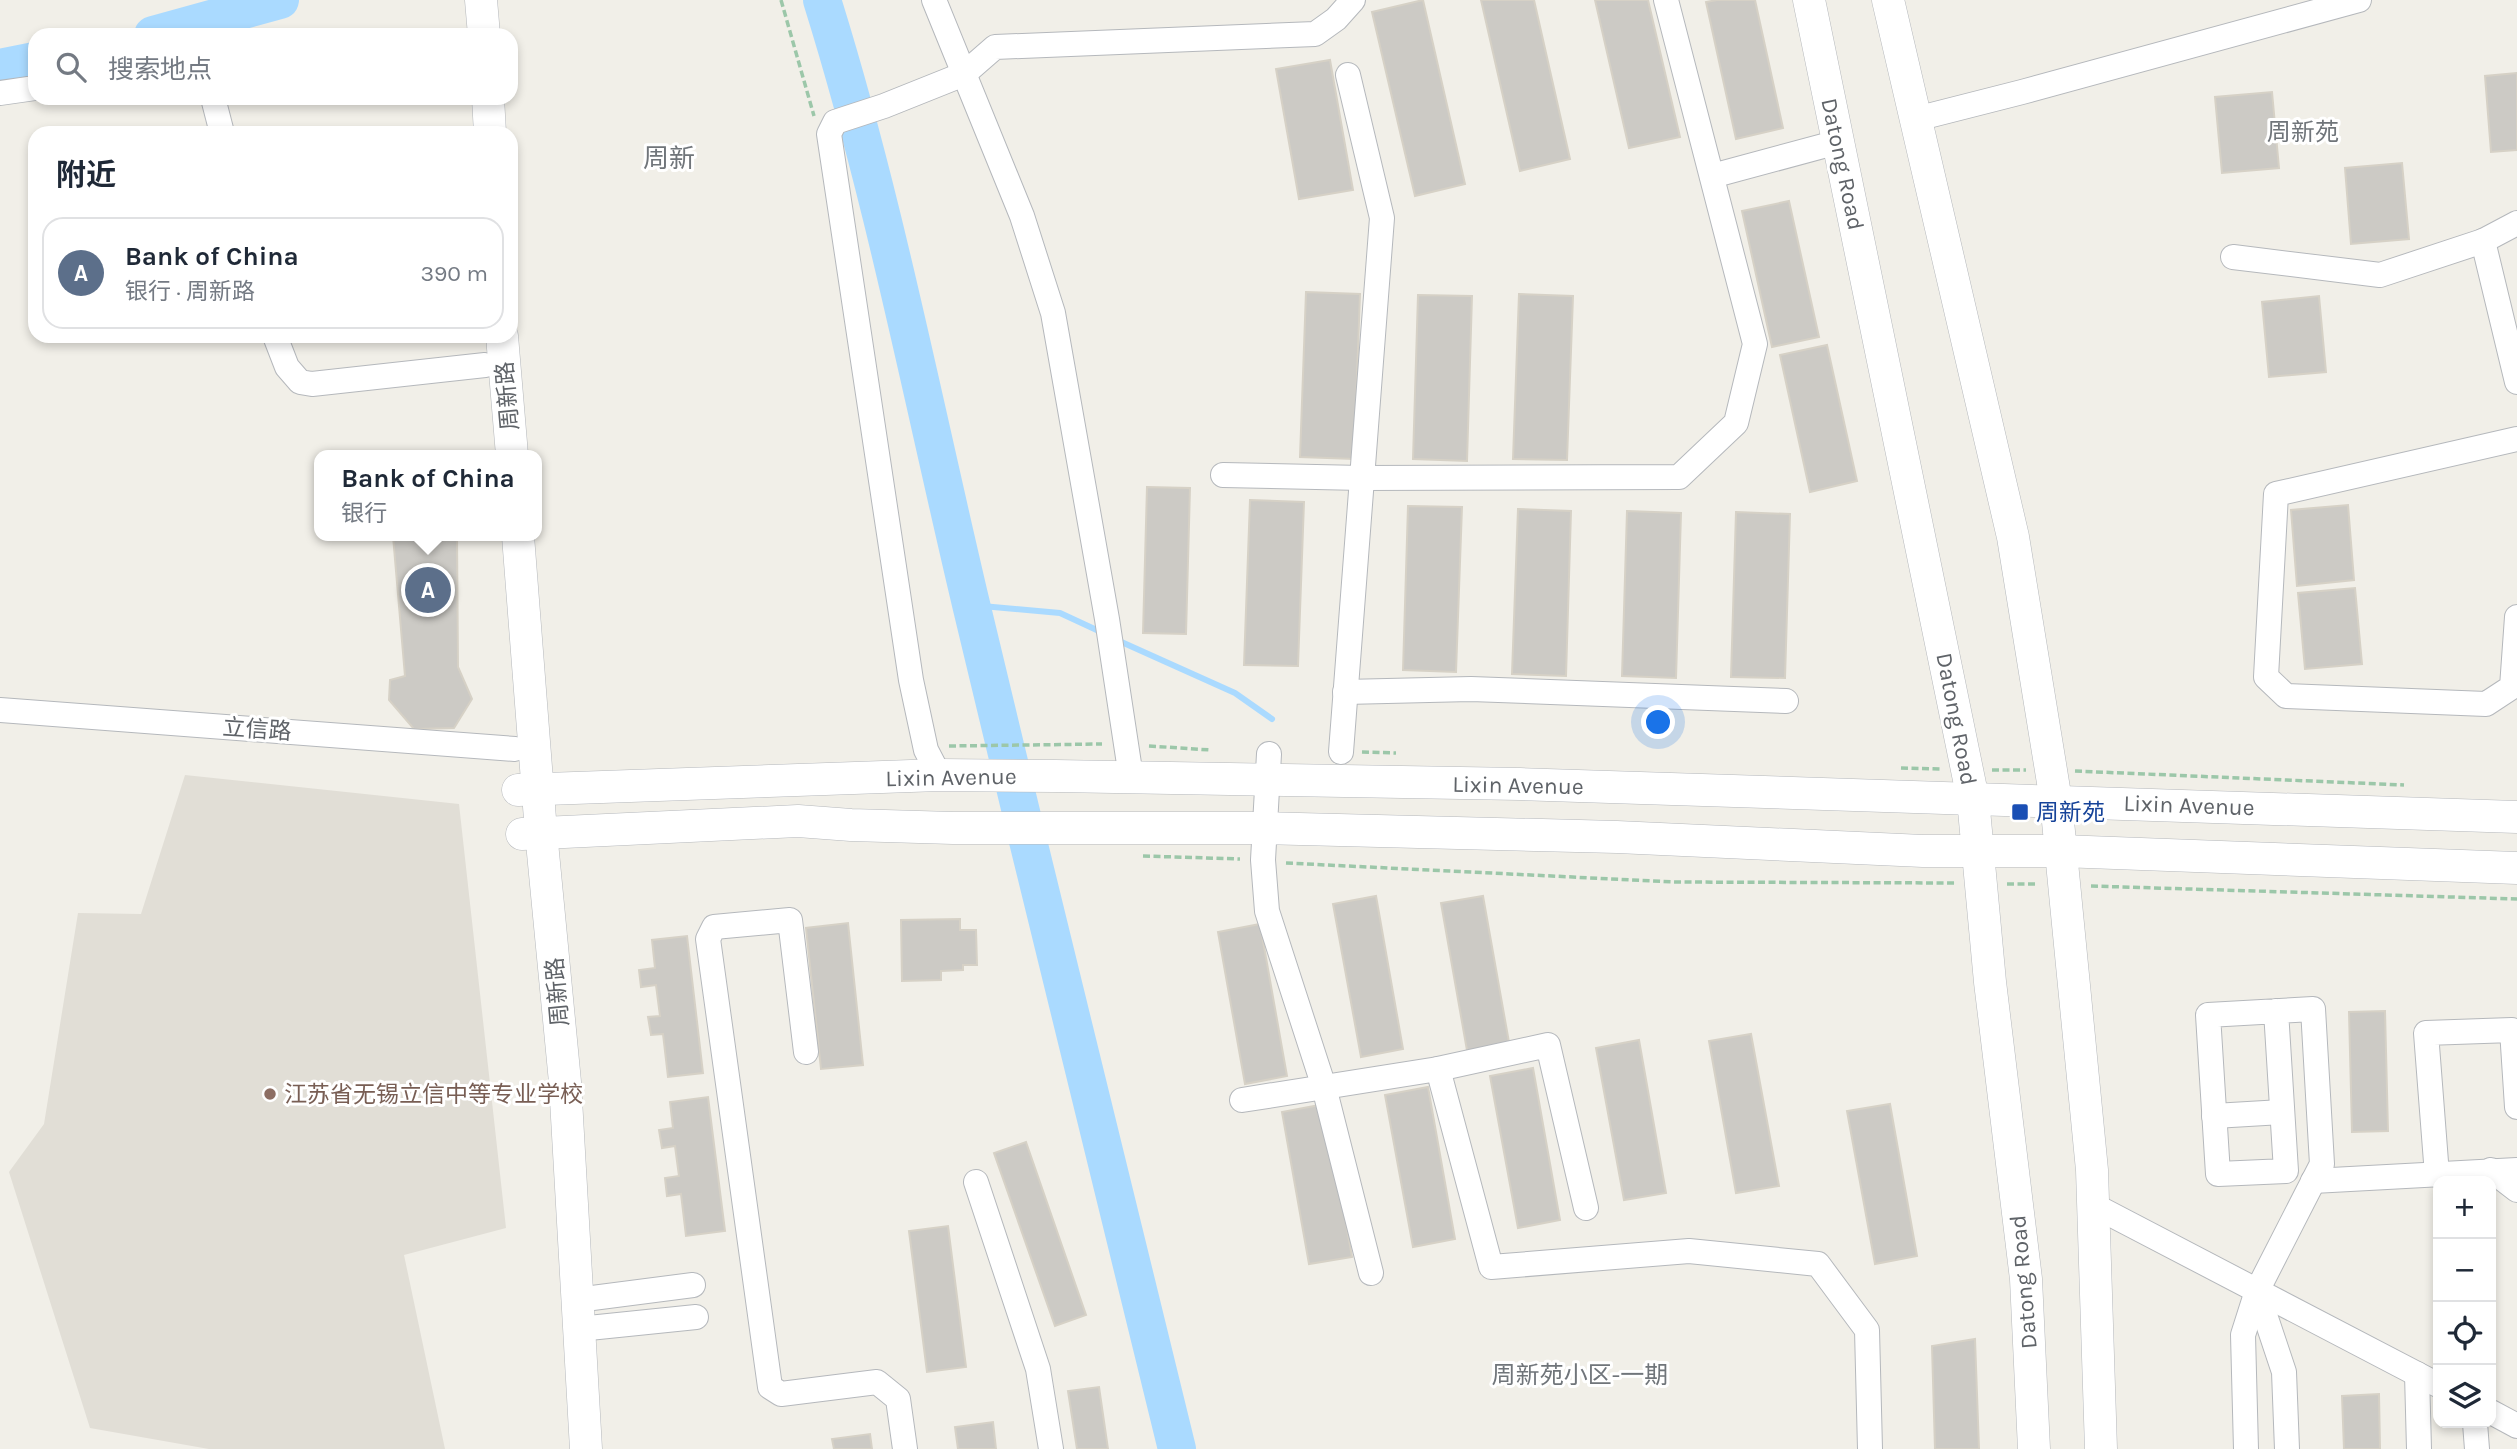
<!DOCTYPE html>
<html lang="zh">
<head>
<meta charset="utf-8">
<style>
	:root { --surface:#fff; --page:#f2f2f3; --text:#1f2937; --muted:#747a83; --line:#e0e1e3; --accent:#d93025 }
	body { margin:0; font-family:Karla,"Noto Sans SC",sans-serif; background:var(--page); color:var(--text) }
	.controls { position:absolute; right:21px; bottom:21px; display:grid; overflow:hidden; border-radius:14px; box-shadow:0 4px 10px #0003 }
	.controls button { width:63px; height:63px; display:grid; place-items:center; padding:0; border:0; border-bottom:2px solid var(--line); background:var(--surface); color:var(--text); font:35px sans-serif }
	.you { position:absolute; left:1659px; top:723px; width:24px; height:24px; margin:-18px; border:5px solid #fff; border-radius:50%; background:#1a73e8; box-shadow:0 0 0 10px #1a73e833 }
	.badge { display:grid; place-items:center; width:46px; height:46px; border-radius:50%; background:var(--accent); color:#fff; font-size:23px; font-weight:700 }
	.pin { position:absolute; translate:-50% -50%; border:4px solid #fff; box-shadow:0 2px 7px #0006 }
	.popup { position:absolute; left:314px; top:450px; width:228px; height:91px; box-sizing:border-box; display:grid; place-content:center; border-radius:14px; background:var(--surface); filter:drop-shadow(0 2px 5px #0005); font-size:23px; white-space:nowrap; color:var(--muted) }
	.popup b { font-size:26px; color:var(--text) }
	.popup::after { content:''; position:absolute; left:50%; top:100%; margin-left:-14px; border:14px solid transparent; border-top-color:var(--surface) }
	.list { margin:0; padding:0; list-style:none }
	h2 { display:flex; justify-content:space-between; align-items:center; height:91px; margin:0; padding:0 28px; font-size:30px }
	h2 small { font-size:23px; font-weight:400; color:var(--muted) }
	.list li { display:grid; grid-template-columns:46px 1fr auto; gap:21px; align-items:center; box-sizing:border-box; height:112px; margin:0 14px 14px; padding:0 14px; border:2px solid var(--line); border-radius:21px }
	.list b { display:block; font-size:26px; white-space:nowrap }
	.list p { margin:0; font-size:23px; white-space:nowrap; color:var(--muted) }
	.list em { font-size:23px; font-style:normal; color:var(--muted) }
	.icon { flex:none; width:38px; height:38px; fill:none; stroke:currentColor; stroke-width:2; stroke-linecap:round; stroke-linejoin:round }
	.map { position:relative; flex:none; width:2517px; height:1449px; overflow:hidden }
	.search { position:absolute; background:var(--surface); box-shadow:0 4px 10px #0003; left:28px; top:28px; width:490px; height:77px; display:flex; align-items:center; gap:18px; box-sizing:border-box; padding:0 24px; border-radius:21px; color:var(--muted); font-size:26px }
	.panel { position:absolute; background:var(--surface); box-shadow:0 4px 10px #0003; left:28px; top:126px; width:490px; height:217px; border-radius:21px }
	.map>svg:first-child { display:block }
	.education { fill:#e1ded6 }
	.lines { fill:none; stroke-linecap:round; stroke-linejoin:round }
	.stream { stroke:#aadaff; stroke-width:6 }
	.river { stroke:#aadaff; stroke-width:38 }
	.building { fill:#cccac5; stroke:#d6d1c6; stroke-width:2 }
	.minor-casing { stroke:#b5b8bc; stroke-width:26 }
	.tertiary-casing { stroke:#b5b8bc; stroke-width:33 }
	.path { stroke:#9cc7a9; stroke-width:3.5; stroke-dasharray:7 3.5; stroke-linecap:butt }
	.minor { stroke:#fff; stroke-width:24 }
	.tertiary { stroke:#fff; stroke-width:32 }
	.transit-dot { fill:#1a4fb4; stroke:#fff; stroke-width:2.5 }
	.education-dot { fill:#8d6e63; stroke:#fff; stroke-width:2.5 }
	.labels { text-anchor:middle; stroke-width:6; stroke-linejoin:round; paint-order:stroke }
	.street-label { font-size:23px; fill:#5f6368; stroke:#fff }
	.transit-label { font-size:23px; fill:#164399; stroke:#fff; text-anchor:start }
	.education-label { font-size:23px; fill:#785e54; stroke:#fff; text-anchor:start }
	.neighbourhood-label { font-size:24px; fill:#70757a; stroke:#fff }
	.quarter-label { font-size:26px; fill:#70757a; stroke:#fff }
</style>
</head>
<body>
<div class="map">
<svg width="2517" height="1449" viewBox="0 0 2517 1449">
	<rect width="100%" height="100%" fill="#f1efe8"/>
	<path class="education" d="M185,775L459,804L506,1228L404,1255L445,1449H209L90,1428L9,1172L44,1124L78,913L141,914Z"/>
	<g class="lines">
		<g class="stream">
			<path d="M971,605L1060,613L1101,632"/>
			<path d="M1117,640L1235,693L1272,719"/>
		</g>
		<g class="river">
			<path d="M822,0C884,198 923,402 971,604C1038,886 1108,1167 1177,1449"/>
			<path d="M153,35L280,0"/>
			<path d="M0,68L35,61"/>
		</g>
	</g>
	<g class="building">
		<path d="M1423,0L1465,184L1415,196L1372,12Z"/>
		<path d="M1481,0H1534L1570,159L1520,171Z"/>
		<path d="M1595,0H1648L1680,137L1629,148Z"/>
		<path d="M1717,0H1755L1783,128L1736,139L1706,2Z"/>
		<path d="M1330,60L1353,190L1299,199L1276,69Z"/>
		<path d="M2517,73V150L2491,152L2485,76Z"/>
		<path d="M2272,92L2279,168L2222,173L2215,97Z"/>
		<path d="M2402,163L2409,239L2351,244L2345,168Z"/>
		<path d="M1789,201L1819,337L1772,347L1742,211Z"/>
		<path d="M1306,292L1360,294L1354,459L1300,457Z"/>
		<path d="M1519,294L1573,296L1567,460L1513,459Z"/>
		<path d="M1418,295L1472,296L1467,461L1413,459Z"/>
		<path d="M2319,296L2326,372L2269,377L2262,302Z"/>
		<path d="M1827,345L1857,481L1810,492L1780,355Z"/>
		<path d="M1147,487L1190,488L1186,634L1143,633Z"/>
		<path d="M1250,500L1304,502L1298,666L1244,665Z"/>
		<path d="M2348,505L2354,580L2297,586L2291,510Z"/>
		<path d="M1408,506L1462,507L1456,672L1403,670Z"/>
		<path d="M1518,509L1571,511L1566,676L1512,674Z"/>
		<path d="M1627,511L1681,513L1676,678L1622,676Z"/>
		<path d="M1736,512L1790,514L1785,678L1731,677Z"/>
		<path d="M393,536H457L458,667L472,699L454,728L414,729L389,700L390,680L405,676Z"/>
		<path d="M2355,588L2362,664L2305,669L2298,593Z"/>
		<path d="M1376,896L1403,1049L1361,1057L1333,904Z"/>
		<path d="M1483,896L1510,1048L1468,1056L1441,903Z"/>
		<path d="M960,919V930H976L977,965H963V970L941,971V980L902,981L901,920Z"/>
		<path d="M848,923L863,1065L821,1069L806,928Z"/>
		<path d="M1260,924L1287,1076L1245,1084L1218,932Z"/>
		<path d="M687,936L703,1073L668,1077L663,1034L651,1035L648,1017L660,1016L656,985L641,987L639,970L655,968L652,940Z"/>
		<path d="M2385,1011L2388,1131L2352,1132L2349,1012Z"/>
		<path d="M1751,1034L1779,1186L1736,1193L1709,1041Z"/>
		<path d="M1639,1040L1666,1193L1624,1200L1596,1048Z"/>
		<path d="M1533,1068L1560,1220L1518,1228L1490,1076Z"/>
		<path d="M1428,1087L1455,1239L1413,1247L1385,1095Z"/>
		<path d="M708,1097L725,1231L686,1236L681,1194L667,1196L665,1178L679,1176L675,1146L662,1148L659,1130L673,1128L670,1102Z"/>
		<path d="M1325,1104L1352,1257L1309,1264L1282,1112Z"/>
		<path d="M1890,1104L1917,1256L1875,1264L1847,1111Z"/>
		<path d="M1026,1142L1086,1315L1055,1326L994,1153Z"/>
		<path d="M948,1226L966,1367L927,1372L909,1231Z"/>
		<path d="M1975,1339L1979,1449H1935L1932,1346Z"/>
		<path d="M1099,1387L1108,1449H1077L1068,1391Z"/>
		<path d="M2379,1394L2380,1449H2344L2342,1396Z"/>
		<path d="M993,1422L996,1449H958L955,1427Z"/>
		<path d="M870,1434L872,1449H834L832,1439Z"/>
	</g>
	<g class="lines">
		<defs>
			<g id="minor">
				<path d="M934,0L1022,216L1053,313L1107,619L1131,777"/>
				<path d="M0,93L35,88"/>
				<path d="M213,98L222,133"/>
				<path d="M1916,119L2022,92L2359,0"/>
				<path d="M1712,176L1838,142"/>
				<path d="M2483,241L2517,382"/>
				<path d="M2233,257L2380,275L2483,241L2517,223"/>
				<path d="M275,336L287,367L300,382L312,384L485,365"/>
				<path d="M2517,439L2276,494L2266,677L2286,696L2486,704L2512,687L2517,617"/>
				<path d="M1223,475L1362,478L1679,477L1736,423L1755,344L1666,0"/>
				<path d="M1345,692L1471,689L1786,701"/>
				<path d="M0,710L515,749"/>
				<path d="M1341,752L1382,218L1348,75"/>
				<path d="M1269,754L1263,860L1267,911L1324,1087L1371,1273"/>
				<path d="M939,775L926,750L911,680L829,134L835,122L884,106L964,74L995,47L1315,34L1336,19L1353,0"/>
				<path d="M2276,1011L2286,1171L2218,1174L2208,1015L2313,1009L2322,1164L2257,1291L2284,1372L2287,1449"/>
				<path d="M806,1052L790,920L714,927L708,939L770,1387L781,1394L877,1382L898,1399L905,1449"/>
				<path d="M1438,1069L1548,1045L1586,1208"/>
				<path d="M1242,1100L1438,1069L1491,1267L1689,1251L1818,1264L1867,1330L1870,1449"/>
				<path d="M2214,1116L2282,1112"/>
				<path d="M2491,1170L2517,1190"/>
				<path d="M2437,1175L2426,1033L2512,1030L2517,1107"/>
				<path d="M2313,1181L2517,1170"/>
				<path d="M976,1182L1038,1369L1051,1449"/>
				<path d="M2093,1205L2438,1385"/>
				<path d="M577,1300L693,1285"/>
				<path d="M579,1329L696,1317"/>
				<path d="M2417,1374L2419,1449"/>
				<path d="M2491,1412L2517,1426"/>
				<path d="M2475,1423L2477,1449"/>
				<path d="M2246,1449L2243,1335L2257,1291"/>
			</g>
			<g id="tertiary">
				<path d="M481,0L484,35"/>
				<path d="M1809,0L1973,799L1990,982L2026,1279L2034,1449"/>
				<path d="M1888,0L2013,537L2056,801L2092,1170L2101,1449"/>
				<path d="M488,98L490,133"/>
				<path d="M502,336L512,455"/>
				<path d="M518,536L541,832L565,1082L586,1449"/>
				<path d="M518,790L939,775L1056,776L1520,784L2517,817"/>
				<path d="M522,834L798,821L851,825L953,828H1264L1617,837L1923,851H2061L2517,868"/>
			</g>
		</defs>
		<use href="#minor" class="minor-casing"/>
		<use href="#tertiary" class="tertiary-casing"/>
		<g class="path">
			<path d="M781,0L814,116"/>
			<path d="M949,746L1102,744"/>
			<path d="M1149,746L1211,750"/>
			<path d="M1362,752L1396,753"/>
			<path d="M1901,768L1942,769"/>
			<path d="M1992,770H2026"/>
			<path d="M2075,771L2404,785"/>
			<path d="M1143,856L1240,859"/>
			<path d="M1286,863L1674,882L1957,883"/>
			<path d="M2007,884H2038"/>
			<path d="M2091,886L2517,899"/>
		</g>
		<use href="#minor" class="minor"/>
		<use href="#tertiary" class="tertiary"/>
	</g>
	<rect class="transit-dot" x="2011" y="803" width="18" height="18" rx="3.5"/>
	<circle class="education-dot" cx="270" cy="1094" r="7"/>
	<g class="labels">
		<g class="street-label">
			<text transform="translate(1843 164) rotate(78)" y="8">Datong Road</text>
			<text transform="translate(507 396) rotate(-95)" y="8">周新路</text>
			<text transform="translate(1957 719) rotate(79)" y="8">Datong Road</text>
			<text transform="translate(257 729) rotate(4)" y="8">立信路</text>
			<text transform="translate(951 777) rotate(-1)" y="8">Lixin Avenue</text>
			<text transform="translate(1518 785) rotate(1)" y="8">Lixin Avenue</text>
			<text transform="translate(2189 805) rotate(2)" y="8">Lixin Avenue</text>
			<text transform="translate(557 992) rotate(-95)" y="8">周新路</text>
			<text transform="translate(2023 1282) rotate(-95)" y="8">Datong Road</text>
		</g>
		<g class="transit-label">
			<text x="2036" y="820">周新苑</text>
		</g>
		<g class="education-label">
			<text x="284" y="1102">江苏省无锡立信中等专业学校</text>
		</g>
		<g class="neighbourhood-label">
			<text x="2303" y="140">周新苑</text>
			<text x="1580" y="1383">周新苑小区-一期</text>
		</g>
		<g class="quarter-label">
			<text x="669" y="167">周新</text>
		</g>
	</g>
</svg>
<div class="controls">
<button>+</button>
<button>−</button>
<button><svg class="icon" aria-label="locate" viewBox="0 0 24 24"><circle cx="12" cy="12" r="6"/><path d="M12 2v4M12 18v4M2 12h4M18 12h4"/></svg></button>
<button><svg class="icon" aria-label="layers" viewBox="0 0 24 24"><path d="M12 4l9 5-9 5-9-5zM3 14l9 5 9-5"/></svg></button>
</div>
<div class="you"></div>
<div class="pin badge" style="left:428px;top:590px;background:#5c6f8a">A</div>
<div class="popup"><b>Bank of China</b>银行</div>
<div class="search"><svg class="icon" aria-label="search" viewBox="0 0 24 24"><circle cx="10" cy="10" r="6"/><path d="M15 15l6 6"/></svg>搜索地点</div>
<section class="panel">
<h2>附近<small></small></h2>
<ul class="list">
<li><span class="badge" style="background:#5c6f8a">A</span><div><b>Bank of China</b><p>银行 · 周新路</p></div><em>390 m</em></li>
</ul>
</section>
</div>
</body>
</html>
